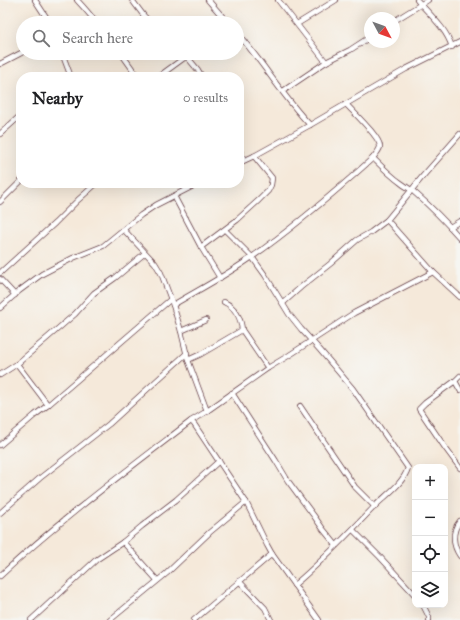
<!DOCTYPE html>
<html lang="en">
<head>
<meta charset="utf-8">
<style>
	:root { --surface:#fff; --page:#f2f2f2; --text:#202124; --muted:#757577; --line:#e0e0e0 }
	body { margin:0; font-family:"IM FELL Great Primer",serif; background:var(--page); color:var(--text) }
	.controls { position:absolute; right:12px; bottom:12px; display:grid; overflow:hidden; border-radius:8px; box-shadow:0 4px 16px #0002 }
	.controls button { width:36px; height:36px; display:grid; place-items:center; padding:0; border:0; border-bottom:1px solid var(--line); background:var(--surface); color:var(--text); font:20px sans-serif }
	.compass { position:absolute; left:364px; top:12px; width:36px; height:36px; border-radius:50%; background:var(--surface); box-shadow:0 4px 16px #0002; rotate:131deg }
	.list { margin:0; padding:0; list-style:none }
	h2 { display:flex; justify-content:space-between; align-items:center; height:52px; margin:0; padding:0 16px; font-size:17px }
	h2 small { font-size:13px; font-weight:400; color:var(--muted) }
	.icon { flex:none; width:22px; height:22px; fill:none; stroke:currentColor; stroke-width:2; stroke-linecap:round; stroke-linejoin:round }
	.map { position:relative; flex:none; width:460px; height:620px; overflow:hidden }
	.search { position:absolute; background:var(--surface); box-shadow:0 4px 16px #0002; left:16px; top:16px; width:228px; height:44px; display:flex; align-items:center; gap:10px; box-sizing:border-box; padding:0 14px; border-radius:22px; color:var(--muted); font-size:15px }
	.panel { position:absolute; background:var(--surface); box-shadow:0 4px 16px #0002; left:16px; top:72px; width:228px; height:116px; border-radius:16px }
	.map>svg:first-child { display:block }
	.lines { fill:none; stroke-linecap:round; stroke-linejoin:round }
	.street-casing { stroke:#643d45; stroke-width:6 }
	.street { stroke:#fff; stroke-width:4.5 }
</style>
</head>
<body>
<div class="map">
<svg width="460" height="620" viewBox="0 0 460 620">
	<rect width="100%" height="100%" fill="#f6f6f2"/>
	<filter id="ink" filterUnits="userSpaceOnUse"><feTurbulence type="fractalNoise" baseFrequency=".025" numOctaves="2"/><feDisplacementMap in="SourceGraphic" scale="8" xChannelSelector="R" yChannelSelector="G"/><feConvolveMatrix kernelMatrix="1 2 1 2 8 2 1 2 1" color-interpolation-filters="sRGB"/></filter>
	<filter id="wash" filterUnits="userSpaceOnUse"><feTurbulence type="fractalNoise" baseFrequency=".012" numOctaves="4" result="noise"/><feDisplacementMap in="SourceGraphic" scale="16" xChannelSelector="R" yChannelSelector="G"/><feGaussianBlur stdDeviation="0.9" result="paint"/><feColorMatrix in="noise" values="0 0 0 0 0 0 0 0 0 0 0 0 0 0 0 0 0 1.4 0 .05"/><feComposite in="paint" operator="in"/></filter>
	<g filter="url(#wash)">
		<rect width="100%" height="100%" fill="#f5e9da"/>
	</g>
	<g filter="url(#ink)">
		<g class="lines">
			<defs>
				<g id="street">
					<path d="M35,0L50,23"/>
					<path d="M77,0C84,8 91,15 96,23"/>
					<path d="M132,0L144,16L146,18L145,23"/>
					<path d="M208,0L228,23"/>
					<path d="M278,0L326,62"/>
					<path d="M417,0C430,15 446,28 452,47"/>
					<path d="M394,21L428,0"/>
					<path d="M297,24L336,0"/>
					<path d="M237,33C263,62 283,97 310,125"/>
					<path d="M62,53L71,77"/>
					<path d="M121,53L138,77"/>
					<path d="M0,64L23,52"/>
					<path d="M158,77L184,58H188L198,70L202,77"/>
					<path d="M283,91L326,62L350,50L370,37"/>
					<path d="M0,134L21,115"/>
					<path d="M239,149L244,160"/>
					<path d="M373,158C382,167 391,176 401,183C405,186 410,189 414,192C430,206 446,222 460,238"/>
					<path d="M239,163L254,156L310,125L406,69L460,42"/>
					<path d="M174,196L201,247L220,278"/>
					<path d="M0,202L21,181"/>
					<path d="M387,220L433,272L460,297"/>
					<path d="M450,227L460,221"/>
					<path d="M124,230L155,263L161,273L173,305L181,331L188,360L207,411"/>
					<path d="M225,230L252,257L265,275L289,314L301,329L320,350L353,389L408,468C403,484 386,495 374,507C348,534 323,561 294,585"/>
					<path d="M201,247L237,220L259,200L268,191L271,185L272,178L254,156"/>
					<path d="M0,273L55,223L78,200L97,183"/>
					<path d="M0,279L15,295"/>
					<path d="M224,302C235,307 241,318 242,330L268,368"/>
					<path d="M283,303L301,287L330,264L357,240L371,232L387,220L423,176L460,134"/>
					<path d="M173,305C200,289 227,275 252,257C295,227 334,193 373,158C375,155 379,151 380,147C381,138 353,112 346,104"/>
					<path d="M0,308L19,291L42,274L73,258L103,246L141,215L156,205L199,183"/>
					<path d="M181,331L206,320"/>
					<path d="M188,360L201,354L242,330"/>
					<path d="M17,364L48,405"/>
					<path d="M0,375L17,364L75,314L94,293L115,278L145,253"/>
					<path d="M455,381L460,376"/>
					<path d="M460,390L455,381L425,403L419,409L446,449L460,468"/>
					<path d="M232,393L276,461L288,481L314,516L323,529L336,545"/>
					<path d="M300,406L355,487L375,507"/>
					<path d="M0,445L35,415L48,405L171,299"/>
					<path d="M0,513L40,478L109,424L187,353"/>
					<path d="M460,521C451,532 453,546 460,556"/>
					<path d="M353,530L380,557L415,595"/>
					<path d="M123,542L157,580"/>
					<path d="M0,576C60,520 126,471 191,421"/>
					<path d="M239,581L265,608L271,620"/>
					<path d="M423,605L429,617V620"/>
					<path d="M31,620L96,560L123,542L142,526L176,500L219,461"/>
					<path d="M110,620L167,573L210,532L246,502"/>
					<path d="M194,620L272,554"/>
					<path d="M319,620L272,554L267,545L246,502L194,424L191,421L207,411L268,368L288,356L354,313L433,272"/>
				</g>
			</defs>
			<use href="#street" class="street-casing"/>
			<use href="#street" class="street"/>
		</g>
	</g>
</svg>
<div class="controls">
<button>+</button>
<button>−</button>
<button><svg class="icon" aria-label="locate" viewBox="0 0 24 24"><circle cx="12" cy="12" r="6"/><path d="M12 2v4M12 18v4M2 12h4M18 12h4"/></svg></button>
<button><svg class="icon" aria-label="layers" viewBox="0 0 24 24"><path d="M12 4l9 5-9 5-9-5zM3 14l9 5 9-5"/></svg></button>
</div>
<svg class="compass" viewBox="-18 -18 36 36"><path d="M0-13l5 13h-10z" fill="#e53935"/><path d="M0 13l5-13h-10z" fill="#757577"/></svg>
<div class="search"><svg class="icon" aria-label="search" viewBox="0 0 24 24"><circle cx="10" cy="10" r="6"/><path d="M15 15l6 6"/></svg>Search here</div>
<section class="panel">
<h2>Nearby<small>0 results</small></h2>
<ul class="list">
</ul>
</section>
</div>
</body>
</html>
